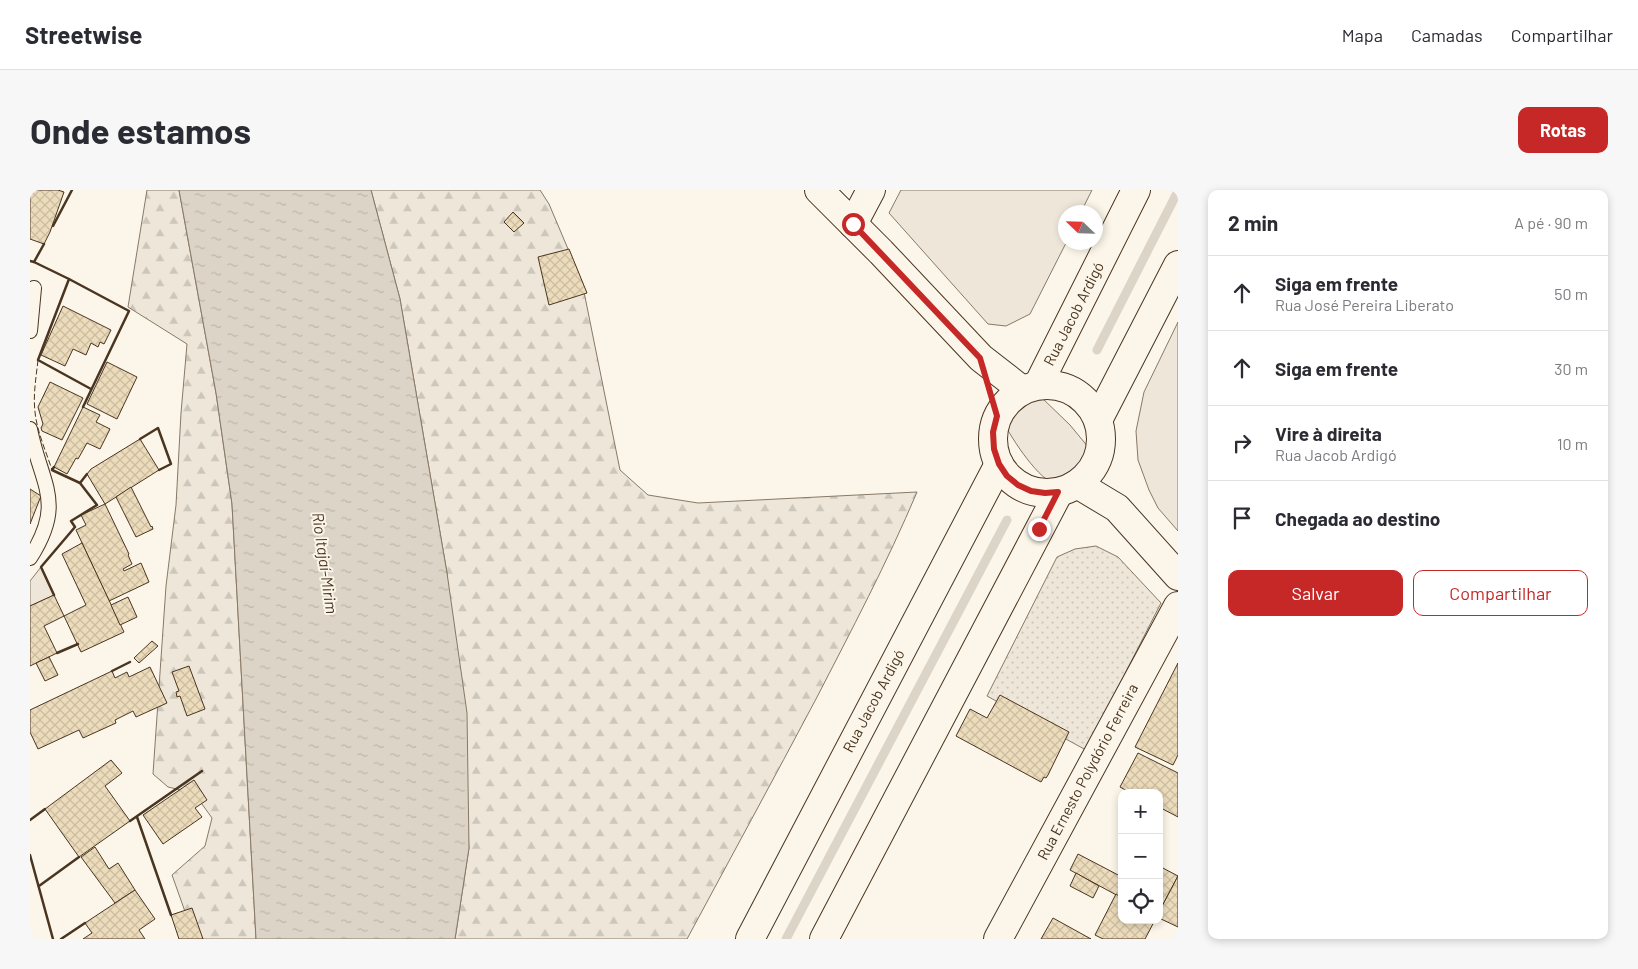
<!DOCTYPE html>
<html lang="pt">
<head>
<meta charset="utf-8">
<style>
	:root { --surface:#fff; --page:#f7f7f7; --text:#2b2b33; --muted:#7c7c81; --line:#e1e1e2; --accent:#c62828 }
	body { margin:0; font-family:Barlow,sans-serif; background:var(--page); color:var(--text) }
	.controls { position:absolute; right:15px; bottom:15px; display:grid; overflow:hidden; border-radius:10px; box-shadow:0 2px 8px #0003 }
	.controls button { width:45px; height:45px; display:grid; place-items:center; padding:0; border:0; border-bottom:1px solid var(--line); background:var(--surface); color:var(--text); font:25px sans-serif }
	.compass { position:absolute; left:1028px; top:15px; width:45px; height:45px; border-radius:50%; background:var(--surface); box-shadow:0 2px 8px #0003; rotate:293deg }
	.stop { position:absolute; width:15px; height:15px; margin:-11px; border:4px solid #c62828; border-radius:50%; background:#fff }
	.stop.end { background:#c62828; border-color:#fff; box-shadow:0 1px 5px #0008 }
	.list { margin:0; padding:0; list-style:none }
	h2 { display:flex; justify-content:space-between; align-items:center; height:65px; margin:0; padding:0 20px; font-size:21px }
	h2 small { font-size:16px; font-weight:400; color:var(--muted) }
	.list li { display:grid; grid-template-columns:32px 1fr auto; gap:15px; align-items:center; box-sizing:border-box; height:75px; padding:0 20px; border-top:1px solid var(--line) }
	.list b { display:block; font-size:19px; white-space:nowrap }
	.list p { margin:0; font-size:16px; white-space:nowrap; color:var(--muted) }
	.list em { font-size:16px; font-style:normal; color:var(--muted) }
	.actions { display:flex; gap:10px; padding:15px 20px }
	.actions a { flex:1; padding:11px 0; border:1px solid var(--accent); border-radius:10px; text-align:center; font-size:18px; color:var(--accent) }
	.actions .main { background:var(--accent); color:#fff }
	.icon { flex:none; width:28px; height:28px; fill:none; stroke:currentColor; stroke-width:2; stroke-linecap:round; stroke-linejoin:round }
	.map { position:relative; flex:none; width:1148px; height:749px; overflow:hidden; border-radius:10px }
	header { display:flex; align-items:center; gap:30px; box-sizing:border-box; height:70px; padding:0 25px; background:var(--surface); border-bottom:1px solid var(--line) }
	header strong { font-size:24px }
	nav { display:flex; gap:28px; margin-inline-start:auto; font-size:18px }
	.intro { display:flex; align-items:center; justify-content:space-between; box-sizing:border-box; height:120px; padding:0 30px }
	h1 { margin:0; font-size:35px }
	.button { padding:12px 22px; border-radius:10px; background:var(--accent); color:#fff; font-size:18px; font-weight:700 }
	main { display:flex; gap:30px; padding:0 30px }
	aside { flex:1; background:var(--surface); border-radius:10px; box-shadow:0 2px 8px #0003 }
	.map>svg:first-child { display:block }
	.green { fill:#ede6d9; stroke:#887966 }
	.forest { fill:url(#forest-firs); stroke:#887966 }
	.park { fill:url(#park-dots); stroke:#887966 }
	.water { fill:url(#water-ripples); stroke:#887966 }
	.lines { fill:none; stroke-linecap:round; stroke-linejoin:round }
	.stream { stroke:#dcd4c6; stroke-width:9 }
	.building { fill:url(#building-cross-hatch); stroke:#4a3520 }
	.service-casing { stroke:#4a3520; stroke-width:16 }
	.minor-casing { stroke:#4a3520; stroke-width:30 }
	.secondary-casing { stroke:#4a3520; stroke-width:30 }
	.service { stroke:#fbf6e9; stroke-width:14 }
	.minor { stroke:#fbf6e9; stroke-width:28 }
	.secondary { stroke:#fbf6e9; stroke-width:28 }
	.fence { stroke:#4a3520; stroke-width:1; stroke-dasharray:6 2.5; stroke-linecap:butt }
	.wall { stroke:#4a3520; stroke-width:2.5 }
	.route { stroke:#c62828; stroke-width:6 }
	.labels { text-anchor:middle; stroke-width:4; stroke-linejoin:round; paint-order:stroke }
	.street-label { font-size:15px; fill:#4a3520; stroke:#fbf6e9 }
	.water-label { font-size:16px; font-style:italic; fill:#4a3520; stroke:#fbf6e9 }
</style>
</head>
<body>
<header>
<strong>Streetwise</strong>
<nav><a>Mapa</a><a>Camadas</a><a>Compartilhar</a></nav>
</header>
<div class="intro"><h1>Onde estamos</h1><a class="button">Rotas</a></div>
<main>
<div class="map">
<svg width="1148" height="749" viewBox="0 0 1148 749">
	<defs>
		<pattern id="forest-firs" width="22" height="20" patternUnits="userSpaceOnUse" patternTransform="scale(1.25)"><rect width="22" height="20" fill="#ede6d9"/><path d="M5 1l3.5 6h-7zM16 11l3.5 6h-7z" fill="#cdc6ba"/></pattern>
		<pattern id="park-dots" width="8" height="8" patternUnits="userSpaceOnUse" patternTransform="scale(1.25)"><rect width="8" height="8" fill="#ede6d9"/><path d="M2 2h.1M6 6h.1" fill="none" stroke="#cdc6ba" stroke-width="1.8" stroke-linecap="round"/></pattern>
		<pattern id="water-ripples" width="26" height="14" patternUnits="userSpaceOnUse" patternTransform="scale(1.25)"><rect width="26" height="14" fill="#dcd4c6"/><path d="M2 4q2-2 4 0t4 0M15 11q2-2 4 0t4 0" fill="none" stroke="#beb7aa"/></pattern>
		<pattern id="building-cross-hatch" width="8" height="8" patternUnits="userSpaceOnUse" patternTransform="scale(1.25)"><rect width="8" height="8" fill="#ecdcbc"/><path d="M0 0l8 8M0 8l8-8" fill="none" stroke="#ccbda1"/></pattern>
	</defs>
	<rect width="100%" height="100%" fill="#fbf6e9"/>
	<g class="green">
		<path d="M871,0H1062L1051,22H1036V53L1000,124L976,136L958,134L859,23Z"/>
		<path d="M1148,132V341L1128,318L1119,300L1108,270L1106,241L1114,202Z"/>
		<path d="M1009,205L1040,235L1059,258C1057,269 1052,277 1043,284C1039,288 1032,293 1026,293C1011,294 980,246 974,233C985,211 985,212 1009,205Z"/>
		<path d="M11,377L24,405L0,416V391Z"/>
	</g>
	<g class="forest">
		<path d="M117,0H149L186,203L202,314L226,749H163V744L142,685L175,656L182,628L164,603L138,597L123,584L136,396L146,315L151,223L157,154L98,117Z"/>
		<path d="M341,0H510L519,14L552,92L590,280L618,305L668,313L887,302C857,373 821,441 786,509C743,590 700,669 657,749H425L439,658L417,383L370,109Z"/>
	</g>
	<path class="park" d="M1066,356L1088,367L1131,413L1056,560L957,506L1027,367L1045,359Z"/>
	<path class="water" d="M149,0H341L370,109L417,383L437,523L439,658L425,749H226L202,314L186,203Z"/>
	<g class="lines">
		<g class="stream">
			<path d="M1067,160L1148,1"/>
			<path d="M756,749L977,330"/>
		</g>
	</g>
	<g class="building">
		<path d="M0,0H28L34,2L20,42L14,54L0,49Z"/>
		<path d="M483,22L494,33L484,42L474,32Z"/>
		<path d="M539,59L557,103L519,115L508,67Z"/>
		<path d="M33,116L81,140L74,154L70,152L68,157L61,153L56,165L43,159L35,176L11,165Z"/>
		<path d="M77,172L107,187L87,229L57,214Z"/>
		<path d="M20,192L53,208L32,250L12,241L11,238L13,234L8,217Z"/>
		<path d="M53,217L70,225L66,232L80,239L70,259L57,253L48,269L46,268L37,284L24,277Z"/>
		<path d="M110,249L129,280L75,314L57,284L61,279Z"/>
		<path d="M101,297L121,337L122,336L123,339L106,347L86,307Z"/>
		<path d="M0,299L11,306L0,334Z"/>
		<path d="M75,314L99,364L98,365L102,374L93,379L94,381L111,373L119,392L79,411L46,340L56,335L51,325Z"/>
		<path d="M52,353L94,442L51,462L34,426L56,415L32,364Z"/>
		<path d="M24,405L34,426L14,436L27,463L0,476V416Z"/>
		<path d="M98,407L107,427L90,435L81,415Z"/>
		<path d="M122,451L128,456L109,473L104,468Z"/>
		<path d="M19,467L28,485L15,491L6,473Z"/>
		<path d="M1148,473V565L1143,575L1105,557Z"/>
		<path d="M159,476L175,519L157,526L150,506L147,507L146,502L149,501L142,482Z"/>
		<path d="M120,477L137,513L106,527L103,521L85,530L86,533L53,548L49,540L8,559L0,542V520L82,481L85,488L97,482L99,487Z"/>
		<path d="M970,505L1039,542L1018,585L1016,588L1014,587L1011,592L926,546L940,519L957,528Z"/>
		<path d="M1108,563L1148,583V627L1129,617V603H1101L1090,597Z"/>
		<path d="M81,570L92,583L75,596L100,631L49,667L15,619Z"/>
		<path d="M164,590L177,610L165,618L172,627L133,654L113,625Z"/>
		<path d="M65,657L79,679L88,673L105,700L85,713L51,667Z"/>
		<path d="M1048,664L1092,687V708L1040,680Z"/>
		<path d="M1129,676L1148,686L1129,722Z"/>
		<path d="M1046,683L1069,696L1063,708L1040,696Z"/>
		<path d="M1148,686V737L1129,728V722Z"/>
		<path d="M105,700L125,729L109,740L115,749H53L62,743L55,733Z"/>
		<path d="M1086,704L1092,708V730H1125L1115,749H1073L1065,745Z"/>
		<path d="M162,718L173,749H149L141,725Z"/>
		<path d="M1023,728L1061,749H1011Z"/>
	</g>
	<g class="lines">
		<defs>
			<g id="service">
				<path d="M0,141L4,98"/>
				<path d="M0,239C11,295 36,312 0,368"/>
			</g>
			<g id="minor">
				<path d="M823,34L841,0"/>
				<path d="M968,749L1148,416"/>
			</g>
			<g id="secondary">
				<path d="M789,0L851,62L951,168L992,200"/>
				<path d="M1008,195L1106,0"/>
				<circle cx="1017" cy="249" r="54"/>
				<path d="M1068,230L1148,75"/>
				<path d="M1047,294L1087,318L1148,386"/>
				<path d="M720,749L969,274"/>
				<path d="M794,749L1029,302"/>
			</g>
		</defs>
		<use href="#service" class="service-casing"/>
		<use href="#minor" class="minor-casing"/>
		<use href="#secondary" class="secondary-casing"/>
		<use href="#service" class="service"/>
		<use href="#minor" class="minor"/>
		<use href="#secondary" class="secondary"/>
		<path class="fence" d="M8,170C6,188 3,205 5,222C7,242 16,261 22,280"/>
		<g class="wall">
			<path d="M23,36L42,0"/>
			<path d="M0,71L4,72L14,54"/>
			<path d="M4,72L39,89L8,170L61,199"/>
			<path d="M39,89L99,121L53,217"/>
			<path d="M110,249L128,238L141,274L129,280"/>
			<path d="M24,277L22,280L50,293L67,315L41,331L45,337L11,377L24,405"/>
			<path d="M50,293L57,284"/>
			<path d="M27,463L48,454"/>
			<path d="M82,481L100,472"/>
			<path d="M107,627L141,725"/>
			<path d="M0,630L15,619"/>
			<path d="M100,631L172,581"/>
			<path d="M0,665L23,749"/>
			<path d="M9,696L49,667"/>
			<path d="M31,749L55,733"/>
		</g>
	</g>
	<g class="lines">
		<path class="route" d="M823,34L950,168L967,226L963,242L964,259L969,274L977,286L988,295L1001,301L1015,303L1028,302L1009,339"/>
	</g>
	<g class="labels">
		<g class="street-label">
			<text transform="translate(1044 124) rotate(-63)" y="5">Rua Jacob Ardigó</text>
			<text transform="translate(844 511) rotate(-62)" y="5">Rua Jacob Ardigó</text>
			<text transform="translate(1058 582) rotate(-62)" y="5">Rua Ernesto Polydório Ferreira</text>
		</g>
		<g class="water-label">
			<text transform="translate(295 373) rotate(82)" y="6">Rio Itajaí-Mirim</text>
		</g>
	</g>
</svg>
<div class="controls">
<button>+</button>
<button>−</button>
<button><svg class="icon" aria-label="locate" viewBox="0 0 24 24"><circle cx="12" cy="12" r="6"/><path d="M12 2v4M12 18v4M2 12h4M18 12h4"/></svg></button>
</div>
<svg class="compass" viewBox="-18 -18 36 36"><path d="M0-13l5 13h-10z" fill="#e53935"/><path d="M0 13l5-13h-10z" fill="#7c7c81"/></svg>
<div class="stop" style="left:823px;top:34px"></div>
<div class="stop end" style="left:1009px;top:339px"></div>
</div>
<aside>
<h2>2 min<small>A pé · 90 m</small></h2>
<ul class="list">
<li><svg class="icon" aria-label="ahead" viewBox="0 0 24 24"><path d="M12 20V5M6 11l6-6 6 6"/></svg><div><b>Siga em frente</b><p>Rua José Pereira Liberato</p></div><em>50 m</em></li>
<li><svg class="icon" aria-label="ahead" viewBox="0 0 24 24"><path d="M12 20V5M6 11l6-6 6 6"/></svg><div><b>Siga em frente</b></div><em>30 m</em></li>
<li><svg class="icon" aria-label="right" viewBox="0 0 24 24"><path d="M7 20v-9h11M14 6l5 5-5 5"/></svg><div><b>Vire à direita</b><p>Rua Jacob Ardigó</p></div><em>10 m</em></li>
<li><svg class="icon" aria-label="arrive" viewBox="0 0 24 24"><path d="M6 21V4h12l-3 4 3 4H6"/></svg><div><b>Chegada ao destino</b></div></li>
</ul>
<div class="actions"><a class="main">Salvar</a><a>Compartilhar</a></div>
</aside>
</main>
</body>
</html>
